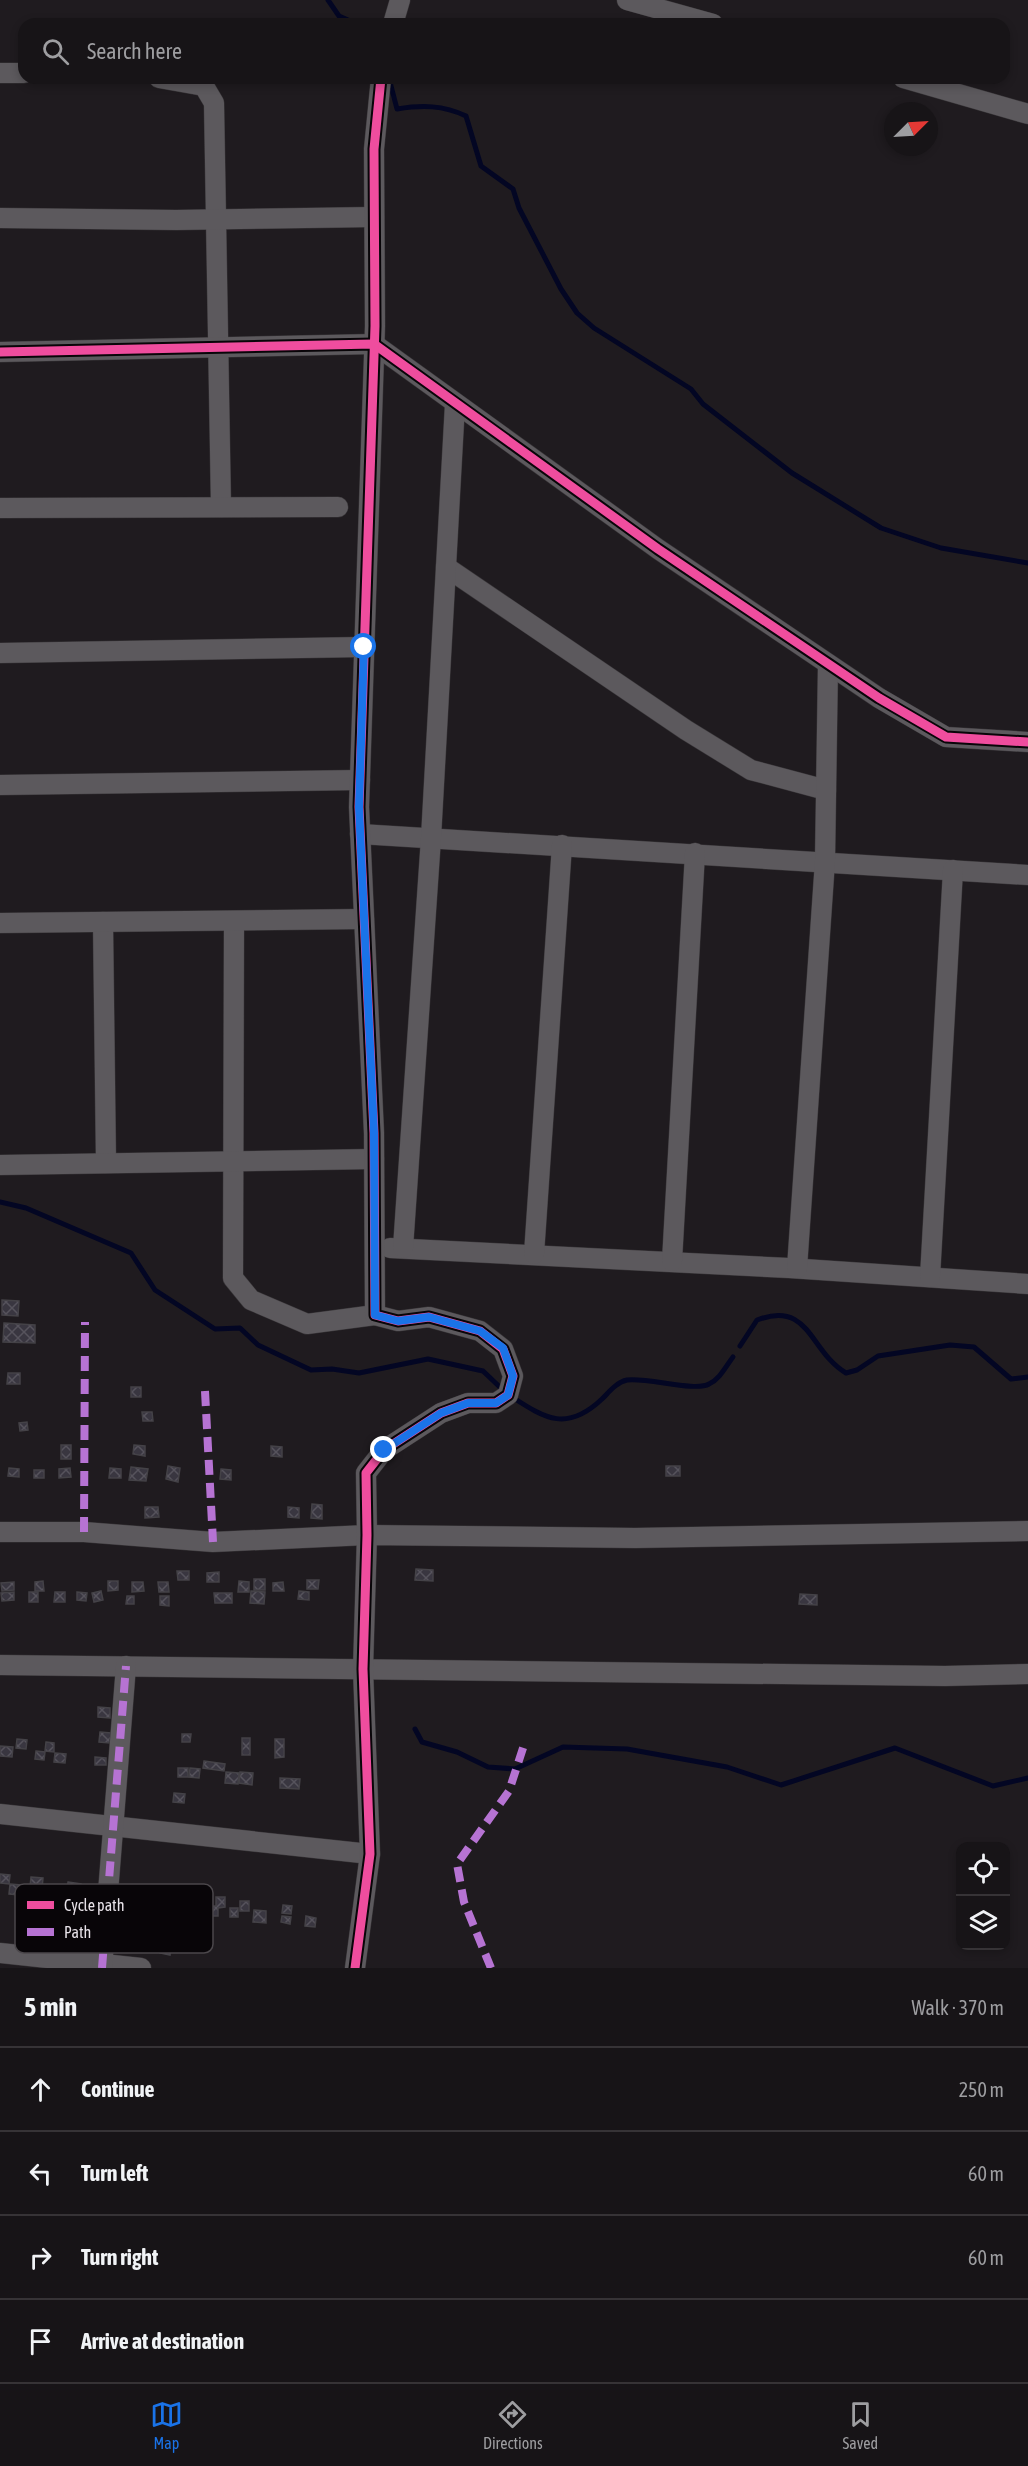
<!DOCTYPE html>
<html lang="en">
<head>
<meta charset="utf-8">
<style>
	:root { --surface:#171417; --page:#242124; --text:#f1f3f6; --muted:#9e9ea1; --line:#363336; --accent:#1a73e8 }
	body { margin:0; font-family:"Asap Condensed",sans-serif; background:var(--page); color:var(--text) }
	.controls { position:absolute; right:18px; bottom:18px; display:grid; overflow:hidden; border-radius:12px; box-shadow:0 3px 9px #0003 }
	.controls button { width:54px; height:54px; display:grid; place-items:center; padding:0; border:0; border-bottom:2px solid var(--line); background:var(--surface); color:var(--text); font:30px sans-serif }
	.compass { position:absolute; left:884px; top:102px; width:54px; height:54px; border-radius:50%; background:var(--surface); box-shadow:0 3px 9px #0003; rotate:66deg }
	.stop { position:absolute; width:18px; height:18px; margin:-14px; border:4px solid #1a73e8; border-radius:50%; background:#fff }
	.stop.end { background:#1a73e8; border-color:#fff; box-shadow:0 2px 6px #0008 }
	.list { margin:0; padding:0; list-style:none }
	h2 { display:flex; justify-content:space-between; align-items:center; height:78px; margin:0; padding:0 24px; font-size:26px }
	h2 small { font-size:20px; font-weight:400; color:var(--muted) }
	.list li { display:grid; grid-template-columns:39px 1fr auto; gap:18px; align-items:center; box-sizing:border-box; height:84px; padding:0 24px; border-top:2px solid var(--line) }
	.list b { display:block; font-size:22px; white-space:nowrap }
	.list em { font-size:20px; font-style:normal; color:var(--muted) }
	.icon { flex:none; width:33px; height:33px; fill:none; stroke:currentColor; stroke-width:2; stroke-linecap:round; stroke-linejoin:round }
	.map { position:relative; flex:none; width:1028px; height:1968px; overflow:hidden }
	.search { position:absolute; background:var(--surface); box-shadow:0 3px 9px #0003; left:18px; right:18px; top:18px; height:66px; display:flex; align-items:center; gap:15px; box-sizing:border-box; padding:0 21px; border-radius:18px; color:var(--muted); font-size:22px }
	.sheet { height:414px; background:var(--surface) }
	nav { display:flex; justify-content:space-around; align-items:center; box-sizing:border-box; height:84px; border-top:2px solid var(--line); background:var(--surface); font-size:16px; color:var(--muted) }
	nav a { display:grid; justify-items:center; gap:3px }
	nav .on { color:var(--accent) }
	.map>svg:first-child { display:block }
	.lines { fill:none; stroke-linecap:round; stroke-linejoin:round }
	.stream { stroke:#030623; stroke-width:5 }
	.building { fill:url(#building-cross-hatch); stroke:#444247; stroke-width:1.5 }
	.street-casing { stroke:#393639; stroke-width:21 }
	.street { stroke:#5c595d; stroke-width:20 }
	.quiet { stroke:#b673d3; stroke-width:8; stroke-dasharray:15 8; stroke-linecap:butt }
	.cycleway-casing { stroke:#080508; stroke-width:13 }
	.cycleway { stroke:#ef4d9e; stroke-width:9 }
	.route { stroke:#1a73e8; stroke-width:8 }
	.key { fill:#080508; stroke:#4b474b; stroke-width:1.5 }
	.key-label { font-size:16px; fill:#e7e2e8 }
</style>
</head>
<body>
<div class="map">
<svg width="1028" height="1968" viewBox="0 0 1028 1968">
	<defs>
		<pattern id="building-cross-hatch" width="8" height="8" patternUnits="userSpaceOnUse" patternTransform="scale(1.5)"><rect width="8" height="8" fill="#393640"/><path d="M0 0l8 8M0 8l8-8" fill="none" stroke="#56535c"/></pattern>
	</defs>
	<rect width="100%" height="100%" fill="#1f1b1f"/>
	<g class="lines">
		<g class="stream">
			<path d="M328,0L339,16L357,24"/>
			<path d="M389,78L397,109C422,105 443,105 466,116L481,166L513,189L519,208L561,289L577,313L594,328L691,389L703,404L792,473L881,528L941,548L1028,563"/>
			<path d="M0,1202L26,1208L131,1253L155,1290L215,1329L240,1328L258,1345L311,1370L332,1369L359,1373L428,1359L483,1371L505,1392"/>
			<path d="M740,1346L757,1320C810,1300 809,1351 846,1373L857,1370L878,1356L950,1345L974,1347L1011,1379L1028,1377"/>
			<path d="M512,1397C546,1419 567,1432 602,1399C609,1392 617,1382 627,1380C647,1377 695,1392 709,1384C720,1379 726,1366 733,1357"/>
			<path d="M415,1729L422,1742L457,1752L488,1767L515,1769L563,1747L627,1749L727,1767L781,1785L895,1748L993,1786L1028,1778"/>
		</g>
	</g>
	<g class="building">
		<path d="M2,1300L19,1301L18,1316L2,1315Z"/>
		<path d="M4,1323L35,1325V1343L3,1342Z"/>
		<path d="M8,1373H20V1384H7Z"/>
		<rect x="131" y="1387" width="10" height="10"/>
		<path d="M142,1412H152L153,1421H143Z"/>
		<path d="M27,1422L28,1430L20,1431L19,1423Z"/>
		<rect x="61" y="1445" width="10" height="14"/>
		<path d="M134,1445L145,1446V1456L133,1454Z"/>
		<path d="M271,1446L282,1447V1457L271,1456Z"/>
		<path d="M168,1466L180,1468L178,1482L166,1479Z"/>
		<rect x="666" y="1466" width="14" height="10"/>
		<path d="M131,1467L148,1469L146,1481L129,1480Z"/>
		<path d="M9,1468L19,1469V1477L8,1476Z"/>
		<path d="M70,1468L71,1477L59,1478V1469Z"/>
		<path d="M110,1468L121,1469V1478H109Z"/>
		<path d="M221,1469L231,1470V1480L220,1479Z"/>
		<rect x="34" y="1470" width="10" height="8"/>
		<path d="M312,1504L322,1505V1519L311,1518Z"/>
		<path d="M145,1507H158L159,1517L145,1518Z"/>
		<path d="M288,1507L299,1508V1518L288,1517Z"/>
		<path d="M416,1569L433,1570V1581L415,1580Z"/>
		<path d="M177,1571H189V1580H178Z"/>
		<path d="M219,1572V1582H207V1573Z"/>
		<rect x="254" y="1579" width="11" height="11"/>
		<path d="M307,1580H319L318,1589H307Z"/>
		<path d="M43,1581L44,1591H35V1582Z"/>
		<path d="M108,1581H118V1590L108,1591Z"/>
		<path d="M239,1581L249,1582V1592H238Z"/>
		<path d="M14,1582V1590L2,1591L1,1583Z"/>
		<path d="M132,1582H143L144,1591L132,1592Z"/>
		<path d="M158,1582H168L169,1592H159Z"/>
		<path d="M283,1582L284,1591H273V1583Z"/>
		<path d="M101,1591L103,1600L94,1602L92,1593Z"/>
		<path d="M251,1591L265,1592L264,1604L250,1603Z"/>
		<path d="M299,1591L309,1592V1600L298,1599Z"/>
		<path d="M14,1592V1600L2,1601L1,1593Z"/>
		<rect x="29" y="1592" width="9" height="10"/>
		<path d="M55,1592H65V1602H54Z"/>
		<path d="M77,1592L87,1593L86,1601L77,1600Z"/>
		<path d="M214,1593H232V1603H215Z"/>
		<path d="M800,1594L817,1595V1605L799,1604Z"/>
		<path d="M127,1596H134V1604H126Z"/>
		<path d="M160,1596H169V1606L160,1605Z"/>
		<path d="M98,1707L110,1708V1718L98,1717Z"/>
		<path d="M100,1732L111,1733L110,1743L99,1742Z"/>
		<path d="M182,1734H191L190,1742H182Z"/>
		<rect x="242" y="1738" width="8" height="17"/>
		<path d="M17,1739L27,1740L26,1749L16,1748Z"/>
		<path d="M275,1739H284V1757L275,1758Z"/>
		<path d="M46,1742L54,1743V1752L45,1751Z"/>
		<path d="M0,1746L13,1747L12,1757L0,1756Z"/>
		<path d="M36,1751L45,1752L44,1760L35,1759Z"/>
		<path d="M55,1753L66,1754L65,1763L54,1762Z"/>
		<path d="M95,1757L106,1758V1765H95Z"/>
		<path d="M204,1761L225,1764L224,1771L203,1768Z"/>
		<rect x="178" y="1768" width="10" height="9"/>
		<path d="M190,1768L200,1769L199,1778L189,1777Z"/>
		<path d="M226,1772L239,1773L238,1784L225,1783Z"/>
		<path d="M240,1772L253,1773L252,1785L239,1783Z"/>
		<path d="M280,1778L300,1779L299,1789L280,1788Z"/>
		<path d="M174,1793L185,1794L184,1803L173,1802Z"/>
		<path d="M0,1874L10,1875L9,1884L0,1883Z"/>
		<path d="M31,1877L43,1878L42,1889L30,1887Z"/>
		<path d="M68,1882L81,1884L80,1893L67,1891Z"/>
		<path d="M10,1884L21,1885L20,1895L9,1894Z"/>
		<path d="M216,1897H225V1907L218,1908V1916H208V1906H216Z"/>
		<rect x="240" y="1901" width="9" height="10"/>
		<path d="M283,1905L292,1906L291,1914L282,1913Z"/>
		<rect x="230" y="1908" width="8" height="9"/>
		<path d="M254,1910L266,1911V1923L253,1922Z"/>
		<path d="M282,1916L291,1917L290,1924L281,1922Z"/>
		<path d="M306,1916L316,1918L315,1927L305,1926Z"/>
		<path d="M161,1945L171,1946L170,1955L160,1953Z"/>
	</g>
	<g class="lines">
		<defs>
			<g id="street">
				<path d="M627,0L713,24"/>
				<path d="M393,24L400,0"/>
				<path d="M0,73H24"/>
				<path d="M159,78L204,86L214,103L221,507"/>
				<path d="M903,78L1028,114"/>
				<path d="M0,218L176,220L374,217"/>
				<path d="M0,352L374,344L658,549L879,698L946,737L1028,742"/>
				<path d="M0,508L338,507"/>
				<path d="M446,567L686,730L751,770L826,790"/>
				<path d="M0,653L364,647"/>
				<path d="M0,785L360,780"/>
				<path d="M360,834L1028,875"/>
				<path d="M234,921L233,1278L251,1300L307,1324L375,1315"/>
				<path d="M103,922L106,1163"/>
				<path d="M0,923L364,919"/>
				<path d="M0,1165L374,1159"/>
				<path d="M390,1248L789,1268L1028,1284"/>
				<path d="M403,1248L431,838L455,404"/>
				<path d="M534,1254L562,845"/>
				<path d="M672,1261L695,853"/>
				<path d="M797,1268L825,861L828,664"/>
				<path d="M930,1277L953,870"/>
				<path d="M0,1532H84L213,1542L367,1535L635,1538L1028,1531"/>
				<path d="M0,1665L945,1676L1028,1674"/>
				<path d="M0,1814L370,1854"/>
				<path d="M0,1953L141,1968"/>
				<path d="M102,1968L126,1666"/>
				<path d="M355,1968L370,1854L363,1669L367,1535L366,1473L384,1450L441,1413L468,1403H496L508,1395L513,1376L503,1349L480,1331L429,1317L398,1321L375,1315L374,1133L359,807L375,326L374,149L381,78"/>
			</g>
		</defs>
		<use href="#street" class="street-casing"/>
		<use href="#street" class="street"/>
		<g class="quiet">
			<path d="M205,1391L213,1542"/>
			<path d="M84,1532L85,1322"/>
			<path d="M102,1968L126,1666"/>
			<path d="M491,1968L464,1902L457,1864L509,1791L525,1742"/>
		</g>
		<defs>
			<g id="cycleway">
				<path d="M0,352L374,344L658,549L879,698L946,737L1028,742"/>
				<path d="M355,1968L370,1854L363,1669L367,1535L366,1473L384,1450L441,1413L468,1403H496L508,1395L513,1376L503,1349L480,1331L429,1317L398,1321L375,1315L374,1133L359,807L375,326L374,149L381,78"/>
			</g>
		</defs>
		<use href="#cycleway" class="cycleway-casing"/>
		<use href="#cycleway" class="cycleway"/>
	</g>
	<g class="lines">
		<path class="route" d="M364,647L359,807L374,1133L375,1315L398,1321L429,1317L480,1331L503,1348L513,1376L508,1395L496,1403H468L441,1413L384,1450"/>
	</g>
	<rect x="15" y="1884" width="198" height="69" rx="9" class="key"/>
	<rect x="27" y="1901" width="27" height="8" fill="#ef4d9e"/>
	<rect x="27" y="1928" width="27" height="8" fill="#b673d3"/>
	<g class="key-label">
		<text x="64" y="1911">Cycle path</text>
		<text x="64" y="1938">Path</text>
	</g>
</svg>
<div class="controls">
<button><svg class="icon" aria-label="locate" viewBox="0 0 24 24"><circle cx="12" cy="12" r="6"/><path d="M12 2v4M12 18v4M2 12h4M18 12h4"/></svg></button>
<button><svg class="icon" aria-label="layers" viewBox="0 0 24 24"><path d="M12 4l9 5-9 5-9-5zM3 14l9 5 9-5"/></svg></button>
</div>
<svg class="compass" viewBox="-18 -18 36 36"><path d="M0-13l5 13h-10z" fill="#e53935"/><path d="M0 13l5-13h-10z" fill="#9e9ea1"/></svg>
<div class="stop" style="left:364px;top:647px"></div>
<div class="stop end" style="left:384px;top:1450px"></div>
<div class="search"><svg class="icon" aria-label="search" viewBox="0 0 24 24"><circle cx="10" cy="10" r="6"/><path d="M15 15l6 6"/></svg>Search here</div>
</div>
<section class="sheet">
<h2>5 min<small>Walk · 370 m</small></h2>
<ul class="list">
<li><svg class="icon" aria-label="ahead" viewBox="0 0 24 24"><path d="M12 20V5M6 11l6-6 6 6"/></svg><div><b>Continue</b></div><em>250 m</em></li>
<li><svg class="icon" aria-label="left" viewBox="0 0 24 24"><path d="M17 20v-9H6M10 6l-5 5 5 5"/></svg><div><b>Turn left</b></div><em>60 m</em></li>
<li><svg class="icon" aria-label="right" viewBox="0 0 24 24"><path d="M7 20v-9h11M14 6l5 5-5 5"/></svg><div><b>Turn right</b></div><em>60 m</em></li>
<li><svg class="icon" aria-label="arrive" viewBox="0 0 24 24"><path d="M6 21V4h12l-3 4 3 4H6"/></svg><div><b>Arrive at destination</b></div></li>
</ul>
</section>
<nav>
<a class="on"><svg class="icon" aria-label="map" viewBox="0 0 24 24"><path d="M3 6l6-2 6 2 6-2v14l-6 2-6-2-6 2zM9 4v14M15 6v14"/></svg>Map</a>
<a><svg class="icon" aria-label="directions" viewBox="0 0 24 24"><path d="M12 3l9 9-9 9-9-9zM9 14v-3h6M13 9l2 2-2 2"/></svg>Directions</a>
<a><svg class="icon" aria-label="saved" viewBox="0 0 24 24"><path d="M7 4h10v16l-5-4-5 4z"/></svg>Saved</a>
</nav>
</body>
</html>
